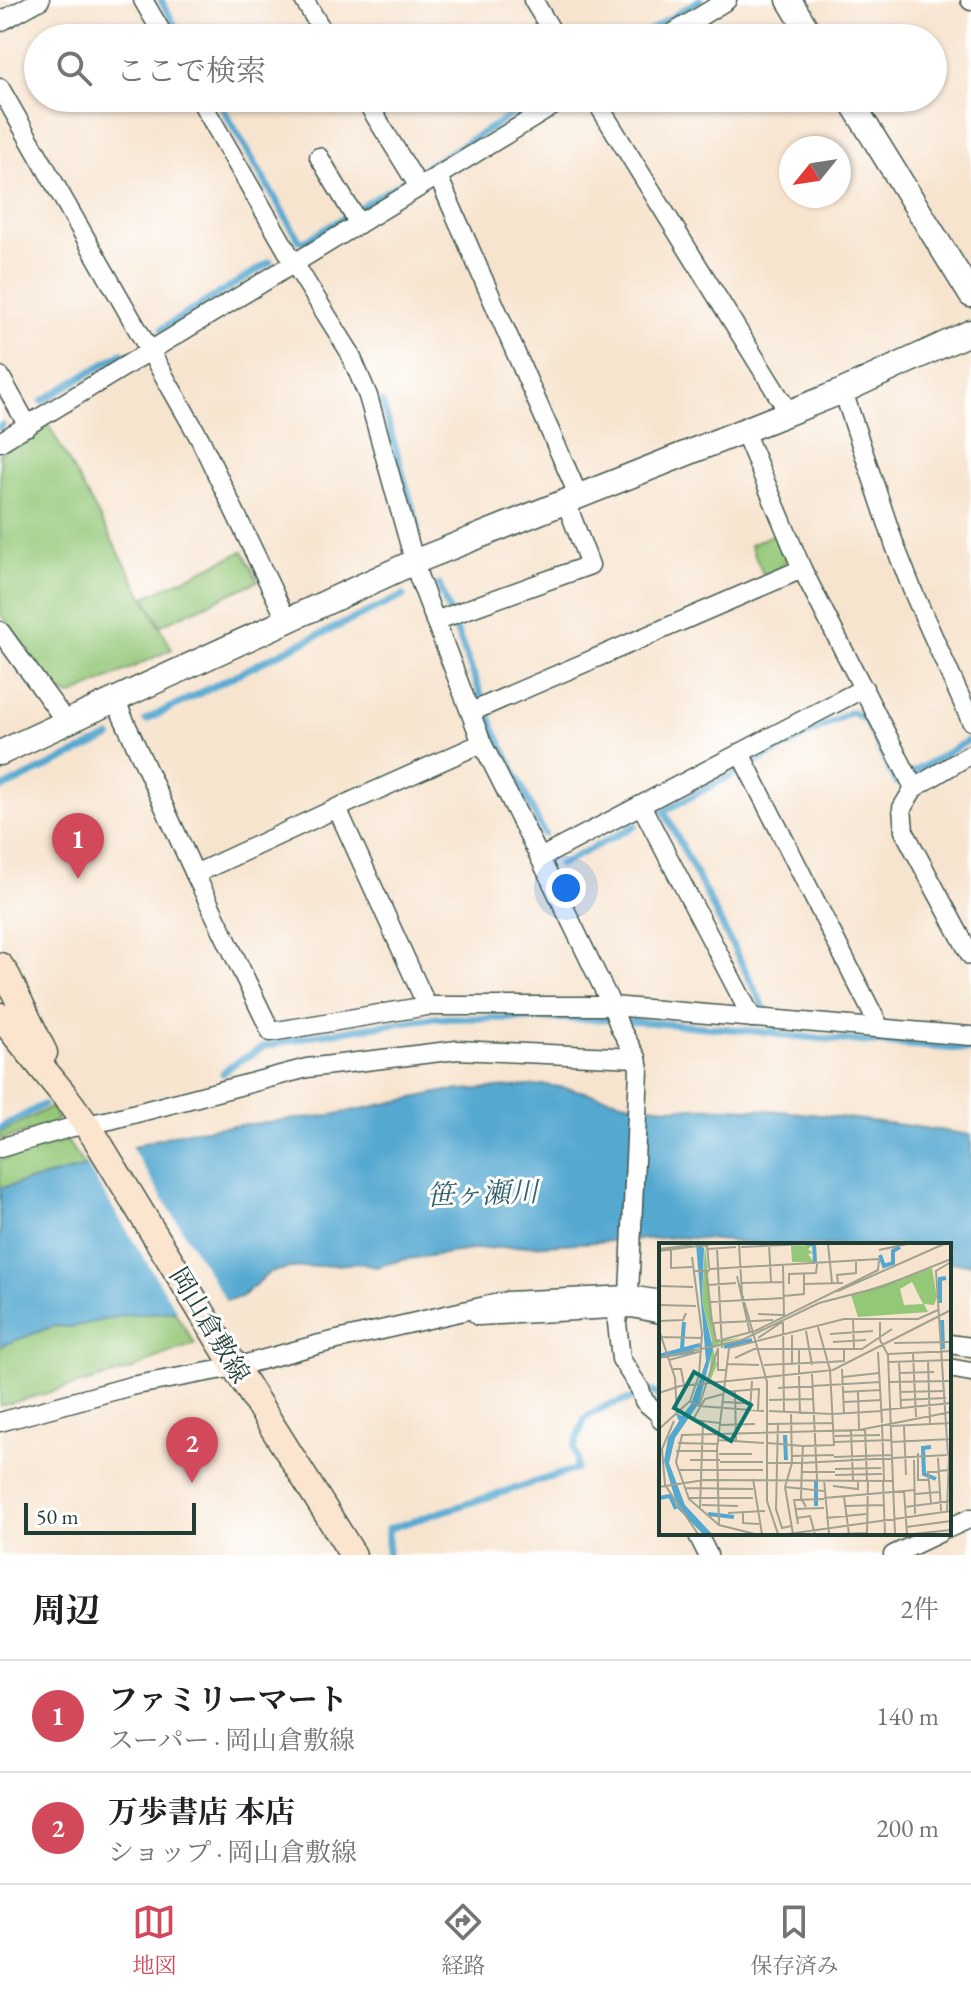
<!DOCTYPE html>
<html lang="ja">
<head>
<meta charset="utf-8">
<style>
	:root { --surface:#fff; --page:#f6f6f6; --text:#202124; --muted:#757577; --line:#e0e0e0; --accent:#d1495b }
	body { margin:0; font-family:"EB Garamond","Noto Serif JP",serif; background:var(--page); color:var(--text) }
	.compass { position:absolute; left:779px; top:136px; width:72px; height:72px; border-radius:50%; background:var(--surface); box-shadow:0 2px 6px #0004; rotate:240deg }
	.scale { position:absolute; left:24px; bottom:20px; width:172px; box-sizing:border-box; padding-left:8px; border:4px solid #1f3d34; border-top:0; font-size:22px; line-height:28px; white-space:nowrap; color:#1f3d34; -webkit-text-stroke:6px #fff; paint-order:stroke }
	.you { position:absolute; left:566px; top:888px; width:28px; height:28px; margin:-20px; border:6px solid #fff; border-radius:50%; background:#1a73e8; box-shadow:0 0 0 12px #1a73e833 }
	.badge { display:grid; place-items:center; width:52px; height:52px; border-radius:50%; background:var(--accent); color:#fff; font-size:26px; font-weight:700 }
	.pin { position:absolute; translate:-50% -66px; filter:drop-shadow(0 2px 4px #0008) }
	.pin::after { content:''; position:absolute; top:42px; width:28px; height:24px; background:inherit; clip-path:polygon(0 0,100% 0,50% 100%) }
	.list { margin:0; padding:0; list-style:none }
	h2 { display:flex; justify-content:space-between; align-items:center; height:104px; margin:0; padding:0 32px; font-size:34px }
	h2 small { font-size:26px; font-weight:400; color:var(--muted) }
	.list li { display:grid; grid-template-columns:52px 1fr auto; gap:24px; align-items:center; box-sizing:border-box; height:112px; padding:0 32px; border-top:2px solid var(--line) }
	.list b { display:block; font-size:30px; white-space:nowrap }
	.list p { margin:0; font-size:26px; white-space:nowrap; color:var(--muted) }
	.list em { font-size:26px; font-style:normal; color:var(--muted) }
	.icon { flex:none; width:44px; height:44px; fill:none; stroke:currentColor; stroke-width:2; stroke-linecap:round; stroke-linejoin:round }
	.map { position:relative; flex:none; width:971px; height:1555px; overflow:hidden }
	.search { position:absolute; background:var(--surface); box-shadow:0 2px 6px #0004; left:24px; right:24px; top:24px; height:88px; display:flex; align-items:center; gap:20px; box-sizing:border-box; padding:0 28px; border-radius:44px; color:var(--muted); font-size:30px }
	.sheet { height:328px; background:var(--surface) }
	nav { display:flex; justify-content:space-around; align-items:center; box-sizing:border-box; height:112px; border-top:2px solid var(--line); background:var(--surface); font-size:22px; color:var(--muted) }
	nav a { display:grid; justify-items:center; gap:4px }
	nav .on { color:var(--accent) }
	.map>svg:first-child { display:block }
	.green { fill:#94c777; stroke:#5a8256; stroke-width:2 }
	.water { fill:#54a8d0; stroke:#3a7282; stroke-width:2 }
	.pier { fill:#f7e4cf }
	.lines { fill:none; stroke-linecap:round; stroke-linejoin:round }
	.stream { stroke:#54a8d0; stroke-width:7 }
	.minor-casing { stroke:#3f564b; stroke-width:21 }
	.tertiary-casing { stroke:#3f564b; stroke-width:27 }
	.secondary-casing { stroke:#3f564b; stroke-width:29 }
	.minor { stroke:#fff; stroke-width:18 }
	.tertiary { stroke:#fff; stroke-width:24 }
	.secondary { stroke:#fbe5cf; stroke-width:26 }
	.labels { text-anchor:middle; stroke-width:6; stroke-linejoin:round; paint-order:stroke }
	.street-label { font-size:26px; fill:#1f3d34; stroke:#fff }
	.water-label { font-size:28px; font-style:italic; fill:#32626b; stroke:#fff }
	.inset-river { fill:none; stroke:#54a8d0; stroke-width:4 }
	.inset-road { fill:none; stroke:#a1a191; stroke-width:2 }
	.view { fill:#0f766e; fill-opacity:0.15; stroke:#0f766e; stroke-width:4 }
	.inset-edge { fill:none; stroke:#1f3d34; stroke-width:4 }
</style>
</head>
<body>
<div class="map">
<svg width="971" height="1555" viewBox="0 0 971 1555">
	<rect width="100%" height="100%" fill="#fff"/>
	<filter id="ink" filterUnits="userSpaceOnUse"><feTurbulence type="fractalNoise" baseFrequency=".0125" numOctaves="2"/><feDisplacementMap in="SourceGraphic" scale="16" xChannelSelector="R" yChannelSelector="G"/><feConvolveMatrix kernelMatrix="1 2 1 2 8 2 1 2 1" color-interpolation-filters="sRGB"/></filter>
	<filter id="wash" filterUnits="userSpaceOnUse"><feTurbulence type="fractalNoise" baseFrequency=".006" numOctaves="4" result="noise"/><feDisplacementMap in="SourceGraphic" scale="32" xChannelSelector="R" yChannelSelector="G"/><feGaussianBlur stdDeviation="1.8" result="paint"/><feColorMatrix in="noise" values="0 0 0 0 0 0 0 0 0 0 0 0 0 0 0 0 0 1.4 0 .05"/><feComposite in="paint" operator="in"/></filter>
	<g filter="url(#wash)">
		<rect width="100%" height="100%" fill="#f7e4cf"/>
		<g class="green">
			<path d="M48,424L172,649L71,696L54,689L0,613V453Z"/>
			<path d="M776,533L787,558L781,567L764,576L750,545Z"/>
			<path d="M243,551L258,581L161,625L145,597Z"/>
			<path d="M51,1107L58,1119L50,1126L0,1140V1133Z"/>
			<path d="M67,1141L85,1167L0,1188V1160Z"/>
			<path d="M174,1311L195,1344L160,1356L131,1370L0,1406V1346L4,1344L54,1326L72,1327L125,1315Z"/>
		</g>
		<path class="water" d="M544,1085C583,1088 620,1104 659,1107C683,1109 708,1107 733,1108C812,1112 892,1123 971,1135V1264L949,1262V1245H780L678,1237L478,1249L401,1260L376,1267L362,1263L291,1268L270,1272L241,1297L174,1311L125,1315L72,1327L54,1326L0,1346V1188L85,1167L144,1143L188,1131L332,1115L447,1091Z"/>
		<path class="pier" d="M130,1145L227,1303L179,1314L85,1163Z"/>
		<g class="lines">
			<g class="stream">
				<path d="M161,0L182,38"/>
				<path d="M638,38L700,0"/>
				<path d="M217,98L299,240"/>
				<path d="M304,242L539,98"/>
				<path d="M162,329L270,262"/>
				<path d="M42,401L122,353"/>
				<path d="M382,402L418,527"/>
				<path d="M0,427L2,425"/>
				<path d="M439,585L495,731L544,834"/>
				<path d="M146,720L274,656L403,596"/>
				<path d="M971,739L896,782L865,719L851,712L664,811L778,1035L971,1050"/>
				<path d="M0,789L110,737"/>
				<path d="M559,865L635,826"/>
				<path d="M223,1073L229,1067L265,1046L316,1035L431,1018L608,1019L777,1033"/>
				<path d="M0,1128L43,1105"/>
				<path d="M715,1533L726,1555"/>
				<path d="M388,1555V1529L576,1469L577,1458L574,1448L585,1418L606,1406L653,1392L661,1397"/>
			</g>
		</g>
	</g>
	<g filter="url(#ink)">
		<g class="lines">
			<defs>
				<g id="minor">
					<path d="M143,0L165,38"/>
					<path d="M304,0L327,38"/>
					<path d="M533,0L556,38"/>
					<path d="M970,0L971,1"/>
					<path d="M0,22L40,0"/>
					<path d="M665,38L727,0"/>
					<path d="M0,88L200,439L287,621"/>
					<path d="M199,98L294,263L349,351L368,396L419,578L482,743L540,858L612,1006L620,1028L637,1058L639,1070L629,1295"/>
					<path d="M364,98L419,187"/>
					<path d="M594,98L789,413"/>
					<path d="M319,157L359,224"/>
					<path d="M438,176L579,497"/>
					<path d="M0,376L28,426"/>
					<path d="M843,391L895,546L914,594L971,721"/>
					<path d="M744,431L802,569L914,788"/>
					<path d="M0,442L566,98"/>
					<path d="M435,621L590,565L566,502"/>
					<path d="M0,631L66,722"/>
					<path d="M115,700L195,874L337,808L482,743"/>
					<path d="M471,712L802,569"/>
					<path d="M740,753L880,1028"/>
					<path d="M971,754L914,788L902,808L904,831L971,956"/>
					<path d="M641,805L752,1018"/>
					<path d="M337,808L427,1006H612L971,1036"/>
					<path d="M540,858L864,688"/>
					<path d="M195,874L271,1032L427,1006"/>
					<path d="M0,1148L69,1128L110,1120L307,1068L457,1050L637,1058"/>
					<path d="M619,1309L617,1323L621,1359L640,1389L644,1401L659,1414L661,1420"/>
					<path d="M478,1316L632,1308L661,1314"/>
					<path d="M949,1344L971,1347"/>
					<path d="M949,1368L971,1372"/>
					<path d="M0,1422L131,1386L235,1367L320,1344L507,1301L629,1295L661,1300"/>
					<path d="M949,1528L971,1518"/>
					<path d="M697,1533L708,1555"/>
					<path d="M893,1555L939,1533"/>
				</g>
				<g id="tertiary">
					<path d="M789,0L812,38"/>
					<path d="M849,98L971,295"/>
					<path d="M0,753L414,562L843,391L971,332"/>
				</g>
				<g id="secondary">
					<path d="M0,966L7,976L44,1053"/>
					<path d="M0,1016L65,1096L95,1137L235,1367L353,1555"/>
				</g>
			</defs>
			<use href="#minor" class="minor-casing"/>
			<use href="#tertiary" class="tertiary-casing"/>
			<use href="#secondary" class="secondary-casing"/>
			<use href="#minor" class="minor"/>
			<use href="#tertiary" class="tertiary"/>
			<use href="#secondary" class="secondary"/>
		</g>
	</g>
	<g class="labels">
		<g class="street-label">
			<text transform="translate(210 1325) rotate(59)" y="9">岡山倉敷線</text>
		</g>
		<g class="water-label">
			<text transform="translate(482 1193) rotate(-2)" y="10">笹ヶ瀬川</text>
		</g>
	</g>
	<g transform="translate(659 1243)">
		<rect width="292" height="292" fill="#f7e4cf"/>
		<path d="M46,1L56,98L82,95L54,102L83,98L54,105L58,122L50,140L53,97L43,58ZM154,2L149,6L154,10L149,11L155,19H133L132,3ZM273,25L278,54L275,62L265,61L269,69L199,74L192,52ZM253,39L264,61L245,62L241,46Z" fill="#94c777" fill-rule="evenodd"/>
		<path d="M37,1L45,5L43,58L54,105L40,160L16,195L10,220L26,262L53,291H44L19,266L5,218L9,195L20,178L16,169L23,173L32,161L47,118Z" fill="#54a8d0"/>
		<path class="inset-river" d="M148,1H155L156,19M221,12L225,23L234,20V8L241,4M281,60V36L287,35M283,77L284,106M65,104L93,97M23,105L25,79M10,112L35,108M0,113L41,102M126,192L127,217M272,204L264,205L265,231L277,236M0,255L11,253L17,266M157,263V238M49,271L75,274"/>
		<path class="inset-road" d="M48,1L50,25M80,1L83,51L108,139V258L119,291M110,1L112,39M169,1L173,40M82,4L148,1M58,5L63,105M0,6L33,2M48,6L77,4M12,7V25L33,24M220,7L248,1M0,8L55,1M124,22L125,73M35,28H47L53,82M47,31L51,26L220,16M78,33L91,90M83,40L124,39M179,40L178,32L197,30V19M130,41V31L157,30L158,21M145,41L184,40M49,42L77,40M0,43L34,44M179,48L285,1M125,53L145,51V31M51,59L125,55M0,62L37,63M99,71L124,72M194,76L195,106M0,78L24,77L27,70M124,79L125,170M221,79V97L229,112L236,291M159,84L171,127M0,87L16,135L18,172M147,88L153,122M171,91L214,88M2,94L43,95M99,95L123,79M61,97L57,98L54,80L114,77M62,97L96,88L219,27L220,17M174,99L207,97M235,100L292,99M59,105V127H67M219,109L223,180M254,110L257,174M229,111L292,108M0,115L83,97L160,60L222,44L292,16M76,115L95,106H203L233,86M10,117L43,108M240,118L242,166M269,118L271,181M170,119L185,118V107M230,119L292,117M68,121L100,122M105,122L168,119M133,122V92M14,126H22L25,142M183,126L185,170M241,130L275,129M153,131L158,237M140,132V107M140,133L141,171M184,134L220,130M230,139L292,138M119,145L221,139M199,148L200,186M64,149L100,146L99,168M76,149L77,198M184,149L222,147M241,149L286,148M0,150L21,143L174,127L292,67M110,157L154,156M242,157L287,155M31,158L40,163L105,168M63,159L91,160M185,159L223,157M40,163L59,105M91,167L93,138M223,167L292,160M110,168L173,171M174,171L223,168M36,173L46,156L64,151M36,173L34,177L61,180M15,178L3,206L6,242L39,291M119,180L117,266L123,285L132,283M109,181L173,180M223,181L225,238M60,182L96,181M233,183L292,180M245,183L247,232M206,185L208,237M0,186L31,158L40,132L43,90L33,14M192,188L194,237M176,193L221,192M59,197L105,200M175,199L232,197M232,199L292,196M19,200L59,201M109,200L144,203M17,208H58M259,210V237H269M60,211H93M289,212L277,28L292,19M133,213L175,212M175,214L233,212M279,215L282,268M31,217H61M255,217L256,271M61,219H104M109,220H133L132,171M176,226L222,225M19,227H104M142,229H176M176,232L223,231M94,236L103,291M165,237L170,291M224,238L226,291M174,243L199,246V237M0,244L45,237L235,238M126,244L165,248M26,245L94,246M245,247L248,291M256,251L281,249M185,254L190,291M30,255H94M165,255L256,247M272,260L269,229L290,227M43,262L79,263M186,263L225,262M147,264L142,255L143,220L288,212M246,264L292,258M41,265L44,179M136,266L165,265M288,268L290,212M69,270L106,268M84,270V280L100,281M138,275L151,273L156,291M167,275L207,271M139,281L135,257L165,256M60,282L58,206L70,105L185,76H259L279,67M247,284L292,278M96,291L60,282L30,256L17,219L23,192L200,187L292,169M129,291L292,268M134,291L126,244L133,220H143L144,203L175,202L171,127M181,291L208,290M208,291L209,237M254,291L292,287"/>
		<path class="view" d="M35,129L92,162L72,198L15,165Z"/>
		<rect width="292" height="292" class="inset-edge"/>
	</g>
</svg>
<svg class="compass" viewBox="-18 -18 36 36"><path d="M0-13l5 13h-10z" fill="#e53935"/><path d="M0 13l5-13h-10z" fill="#757577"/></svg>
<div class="scale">50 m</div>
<div class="you"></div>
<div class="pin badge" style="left:78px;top:879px">1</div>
<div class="pin badge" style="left:192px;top:1483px">2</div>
<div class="search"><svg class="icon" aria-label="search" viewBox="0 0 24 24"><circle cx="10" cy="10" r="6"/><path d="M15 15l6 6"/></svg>ここで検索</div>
</div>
<section class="sheet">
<h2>周辺<small>2件</small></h2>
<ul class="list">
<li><span class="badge">1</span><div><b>ファミリーマート</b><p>スーパー · 岡山倉敷線</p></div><em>140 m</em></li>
<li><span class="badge">2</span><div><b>万歩書店 本店</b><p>ショップ · 岡山倉敷線</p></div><em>200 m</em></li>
</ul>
</section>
<nav>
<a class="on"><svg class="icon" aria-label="map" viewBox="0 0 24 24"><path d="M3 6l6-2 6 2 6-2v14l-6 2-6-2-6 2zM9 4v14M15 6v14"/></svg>地図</a>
<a><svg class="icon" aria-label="directions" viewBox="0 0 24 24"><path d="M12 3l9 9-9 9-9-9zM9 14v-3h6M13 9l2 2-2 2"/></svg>経路</a>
<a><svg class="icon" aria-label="saved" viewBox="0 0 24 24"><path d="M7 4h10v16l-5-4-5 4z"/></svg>保存済み</a>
</nav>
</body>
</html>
